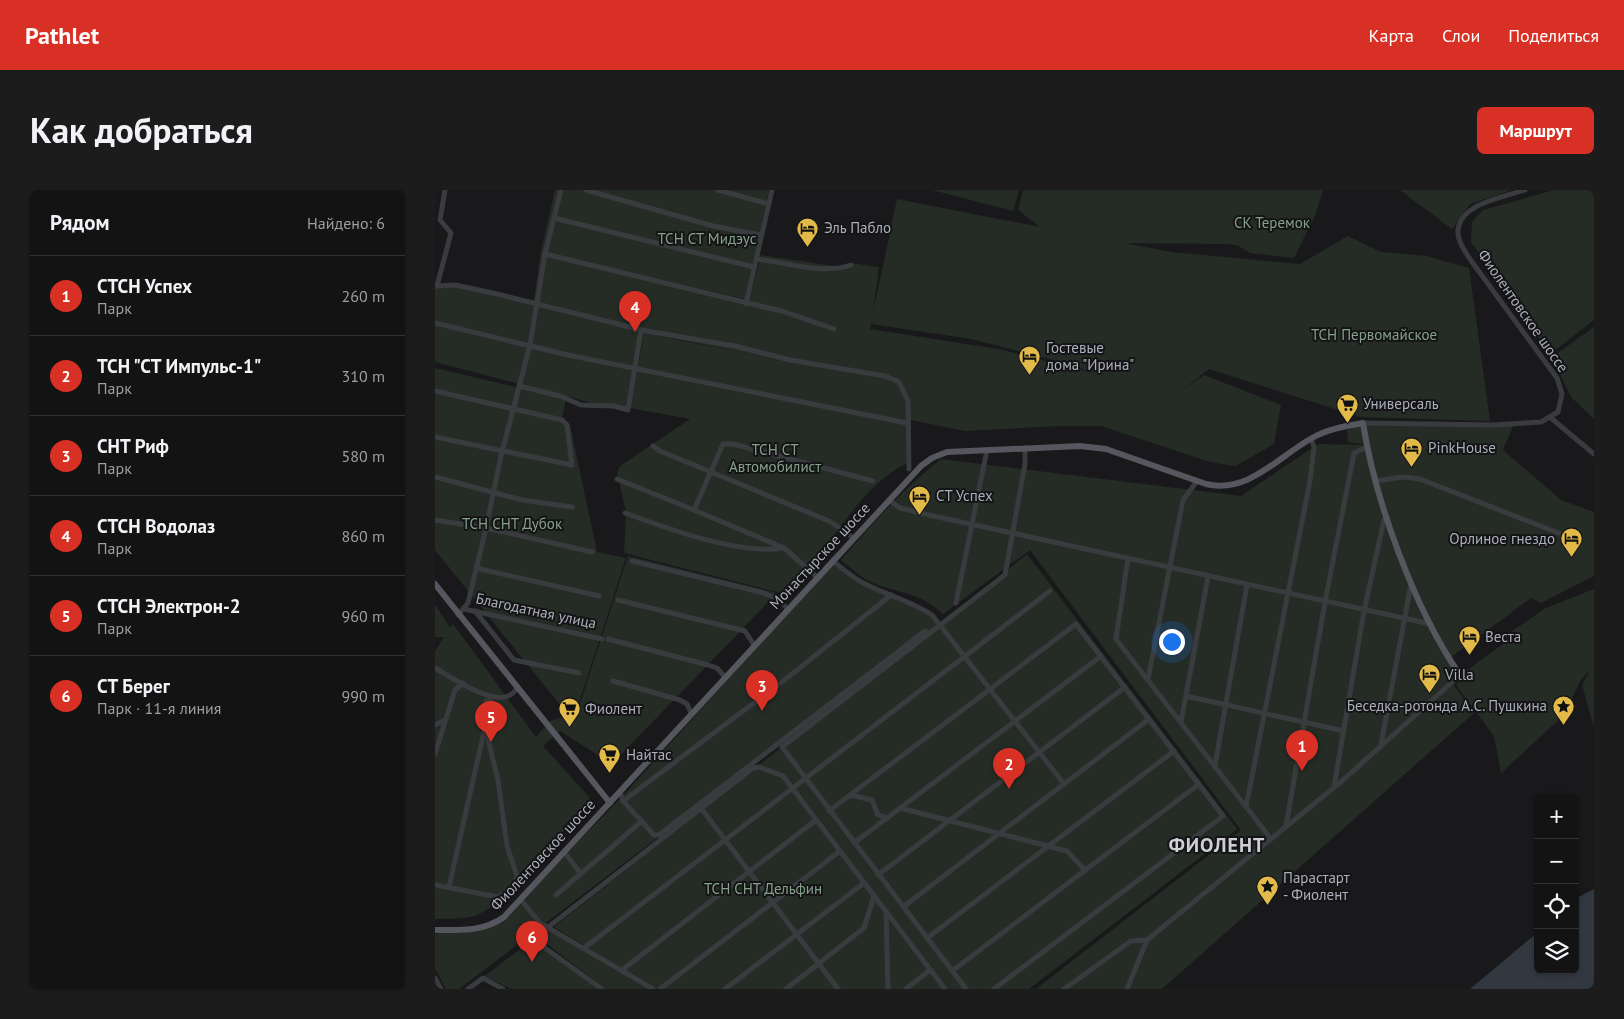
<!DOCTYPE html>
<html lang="ru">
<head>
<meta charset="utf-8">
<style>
	:root { --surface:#131314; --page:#1c1c1d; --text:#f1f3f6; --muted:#9d9ea0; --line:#323234; --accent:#d93025 }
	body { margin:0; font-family:"PT Sans",sans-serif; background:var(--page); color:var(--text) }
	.controls { position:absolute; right:15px; bottom:15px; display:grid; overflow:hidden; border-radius:8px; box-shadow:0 1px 4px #0004 }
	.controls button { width:45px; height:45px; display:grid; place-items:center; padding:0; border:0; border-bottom:1px solid var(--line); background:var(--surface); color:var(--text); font:25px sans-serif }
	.you { position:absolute; left:736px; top:451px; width:18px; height:18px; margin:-12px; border:4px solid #fff; border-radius:50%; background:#1a73e8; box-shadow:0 0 0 8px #1a73e833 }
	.badge { display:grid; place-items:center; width:32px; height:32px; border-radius:50%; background:var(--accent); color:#fff; font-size:16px; font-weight:700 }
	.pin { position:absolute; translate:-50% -41px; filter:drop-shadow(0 1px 2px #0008) }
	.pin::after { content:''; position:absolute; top:26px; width:18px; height:15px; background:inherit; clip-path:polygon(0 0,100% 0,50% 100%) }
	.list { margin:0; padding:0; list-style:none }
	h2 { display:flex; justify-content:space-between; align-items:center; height:65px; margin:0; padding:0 20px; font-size:21px }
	h2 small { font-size:16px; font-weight:400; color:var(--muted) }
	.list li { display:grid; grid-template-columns:32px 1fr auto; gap:15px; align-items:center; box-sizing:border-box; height:80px; padding:0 20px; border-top:1px solid var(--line) }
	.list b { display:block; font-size:19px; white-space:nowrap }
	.list p { margin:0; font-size:16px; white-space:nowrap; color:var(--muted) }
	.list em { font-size:16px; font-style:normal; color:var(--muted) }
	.icon { flex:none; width:28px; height:28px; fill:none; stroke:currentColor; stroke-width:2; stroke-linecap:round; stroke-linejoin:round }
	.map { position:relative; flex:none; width:1159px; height:799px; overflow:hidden; border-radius:8px }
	header { display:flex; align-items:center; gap:30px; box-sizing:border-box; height:70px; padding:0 25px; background:var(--accent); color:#fff }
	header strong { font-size:24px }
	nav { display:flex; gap:28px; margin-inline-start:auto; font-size:18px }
	.intro { display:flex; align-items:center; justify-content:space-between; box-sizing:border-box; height:120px; padding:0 30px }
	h1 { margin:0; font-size:35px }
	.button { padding:12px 22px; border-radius:8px; background:var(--accent); color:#fff; font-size:18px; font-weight:700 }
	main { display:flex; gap:30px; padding:0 30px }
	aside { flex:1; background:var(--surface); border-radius:8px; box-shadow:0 1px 4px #0004 }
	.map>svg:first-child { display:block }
	.green { fill:#252c26; fill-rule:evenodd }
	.water { fill:#323840 }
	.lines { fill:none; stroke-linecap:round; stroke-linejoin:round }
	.minor { stroke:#3a3b3f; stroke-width:5 }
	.major { stroke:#56575e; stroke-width:6 }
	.labels { text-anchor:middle; stroke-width:4; stroke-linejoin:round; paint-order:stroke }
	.park-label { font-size:15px; fill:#85a289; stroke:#141416 }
	.poi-label { font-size:15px; fill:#acafb9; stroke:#141416; text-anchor:start }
	.street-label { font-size:15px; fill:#acafb9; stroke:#141416 }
	.district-label { font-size:20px; font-weight:bold; letter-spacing:1px; fill:#cdcfd5; stroke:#141416 }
</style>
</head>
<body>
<header>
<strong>Pathlet</strong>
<nav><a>Карта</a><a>Слои</a><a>Поделиться</a></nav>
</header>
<div class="intro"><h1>Как добраться</h1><a class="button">Маршрут</a></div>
<main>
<aside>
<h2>Рядом<small>Найдено: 6</small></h2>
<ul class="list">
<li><span class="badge">1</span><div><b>СТСН Успех</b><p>Парк</p></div><em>260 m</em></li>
<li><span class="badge">2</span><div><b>ТСН &quot;СТ Импульс-1&quot;</b><p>Парк</p></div><em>310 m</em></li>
<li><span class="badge">3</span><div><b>СНТ Риф</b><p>Парк</p></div><em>580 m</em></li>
<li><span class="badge">4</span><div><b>СТСН Водолаз</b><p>Парк</p></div><em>860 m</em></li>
<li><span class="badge">5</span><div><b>СТСН Электрон-2</b><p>Парк</p></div><em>960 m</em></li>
<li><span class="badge">6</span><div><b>СТ Берег</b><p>Парк · 11-я линия</p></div><em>990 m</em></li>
</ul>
</aside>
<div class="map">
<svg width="1159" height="799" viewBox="0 0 1159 799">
	<rect width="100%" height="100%" fill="#19191b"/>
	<g class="green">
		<path d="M120,0H334L310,109L190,81L314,112L326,65L405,77L415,73L444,77L438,123L462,9L605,37L583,20L588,0H888L881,23L859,68L815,63L802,55L790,54L689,53L736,62L865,74L913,46L946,62L991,66L1034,78L1055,231L925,227L774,179L746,201L769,185L846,215L839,254L800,276L775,272L666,236H626L530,241L476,230L475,272C436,289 413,328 388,360C376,375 363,389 350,404L189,363L191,322L182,282L185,276L255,229L195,218L209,143L352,172L209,142L192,222L0,172V92L99,110L106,61ZM436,134L536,149L627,172L662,184L563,159L435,139Z"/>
		<path d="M497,0H584L578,21Z"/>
		<path d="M965,0H1076L1035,14L1017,39Z"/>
		<path d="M1119,0H1159V130L1115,164L1036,52L1037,32L1048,20Z"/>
		<path d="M1159,137V229L1136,207L1117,167Z"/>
		<path d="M0,178L131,209L127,228L135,235L162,362L191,368L141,522L130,521L0,360Z"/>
		<path d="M925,235L1078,236L1068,260L1126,310L1159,322V386L1106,413L1096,408L1016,467L997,434L950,315L998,437L1023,484L1019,495L1039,523L727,799H601L806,640L595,360L508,424C483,400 460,404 434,391C424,386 415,377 406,370C437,334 468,299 506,269L806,306L883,254L933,255L913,252L912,240Z"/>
		<path d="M592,364L802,639L594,799H221L119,737L495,440L24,799H11L0,779V744L60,736L186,608L397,374L446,401L495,423L504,434Z"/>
		<path d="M193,366L342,403L177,574L125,541L108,556L155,608C125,645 85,706 42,725C31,730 12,728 0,729V461L9,447H0V414L15,438L18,434L101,547L115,531L142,523Z"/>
		<path d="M1159,399V538L1147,495L1155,480L1145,491L1130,524L1066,583L1059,546L1021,495L1030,482L1068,454L1073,444L1109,419Z"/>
		<path d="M107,736L213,799H171L112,754Z"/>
		<path d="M89,756L106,758L165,799H76L50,786Z"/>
	</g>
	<path class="water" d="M1159,699V799H1035L1103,742V780H1140V709Z"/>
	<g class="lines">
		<g class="minor">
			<path d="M151,0L278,36L326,45"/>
			<path d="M283,0L334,14"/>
			<path d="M119,28L319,77"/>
			<path d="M110,64L350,122L399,139"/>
			<path d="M321,69C351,72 387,85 416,75"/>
			<path d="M0,96L20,95L58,103L211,141L300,156L355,170L450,186L464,192L473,211L474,279"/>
			<path d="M2,96L16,43L5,30L10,0"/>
			<path d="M311,114L337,0"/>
			<path d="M0,133L133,165L472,233"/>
			<path d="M84,196L125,206L146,215L179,216L193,220L206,140"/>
			<path d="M0,201L127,230L132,235L137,275L0,247"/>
			<path d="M1116,228L1159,264"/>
			<path d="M928,233L1059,235L1106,232L1123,222L1127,204L1122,188L1037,72C1031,63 1022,51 1023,40C1026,13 1069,7 1090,0"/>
			<path d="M218,256L225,261L394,331L419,348"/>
			<path d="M0,287L87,310L137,317"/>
			<path d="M182,289L259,320"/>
			<path d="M940,291L968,287L985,289L1136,348"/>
			<path d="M454,310L465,318L494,325L996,434"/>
			<path d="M190,323C234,339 303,365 348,358"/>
			<path d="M0,330L51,338L157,362"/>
			<path d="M693,368L681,449L836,649"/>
			<path d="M197,371L325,402L344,409L353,420"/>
			<path d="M398,371C408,379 418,388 430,394C452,405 476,411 497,425L629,594"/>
			<path d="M41,378L164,406"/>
			<path d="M382,387L349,358L259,320L288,254H298L438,291"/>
			<path d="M183,410L310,441L319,455"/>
			<path d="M521,413L552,260"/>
			<path d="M29,419L167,449"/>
			<path d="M40,421L79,470L144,483"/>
			<path d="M23,425L33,413L51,338L66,266L95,155L110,64L126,0"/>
			<path d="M173,449L273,475L282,478L290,487"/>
			<path d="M0,478C16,487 55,514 73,506C76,505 80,501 82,499"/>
			<path d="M713,489L748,310L762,291"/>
			<path d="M178,491L245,510L252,514L256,523"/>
			<path d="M751,506L909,541"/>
			<path d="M746,532L773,387"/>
			<path d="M0,535L10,530"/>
			<path d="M946,555L976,394"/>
			<path d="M0,564L20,500L28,493"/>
			<path d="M780,575L812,395"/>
			<path d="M899,597L929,421L949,330L952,327"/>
			<path d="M185,602L188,611L219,645H224L490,441L495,443"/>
			<path d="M415,605L437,610L443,625L452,628"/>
			<path d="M188,611L352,488L456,405"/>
			<path d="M811,617L875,291L879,257L876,248"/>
			<path d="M266,618L403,799"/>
			<path d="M465,618L632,661L650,680"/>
			<path d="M394,621L641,434L788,626L559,799"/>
			<path d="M851,636L890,412L919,263L932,257"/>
			<path d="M419,653L666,466"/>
			<path d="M130,663L146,684"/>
			<path d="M443,685L690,497"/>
			<path d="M0,695L63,707L80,696L82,686L72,656L63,590L50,537"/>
			<path d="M14,697L50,537L48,522L51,511L59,507"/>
			<path d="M121,705L207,631"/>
			<path d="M86,710L105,733L107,751L110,758L167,799"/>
			<path d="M468,717L714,529"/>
			<path d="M451,722L453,799"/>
			<path d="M105,733L218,799"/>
			<path d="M112,738L318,578L324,577L348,586L510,799"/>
			<path d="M492,748L739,561"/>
			<path d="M149,758L615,401"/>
			<path d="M187,780L381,630"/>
			<path d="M517,781L764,594"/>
			<path d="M0,788L6,799"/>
			<path d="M33,799L48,788L68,799"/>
			<path d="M225,799L405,661"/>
			<path d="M290,799L429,693"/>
			<path d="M351,799L429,738L439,706"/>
			<path d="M471,799L495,780"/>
			<path d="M531,799L347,557L570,385L590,274V258"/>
			<path d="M629,799L696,751L712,750"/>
			<path d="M692,799L712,750L907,591L1025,485"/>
		</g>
		<g class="major">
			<path d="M0,394L175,613"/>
			<path d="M0,740C25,740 48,742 69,727L486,276L497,268L512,262L645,256L671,259L771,294C813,304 843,267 877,248C893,239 911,236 928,233C940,311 980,420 1025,485"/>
		</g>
	</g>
	<defs>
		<symbol id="hotel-pin" viewBox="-11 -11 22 30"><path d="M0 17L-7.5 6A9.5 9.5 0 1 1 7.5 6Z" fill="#e1ba4a" stroke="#141416"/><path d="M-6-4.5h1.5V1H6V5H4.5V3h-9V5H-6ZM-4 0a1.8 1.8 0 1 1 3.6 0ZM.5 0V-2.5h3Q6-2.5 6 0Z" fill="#111"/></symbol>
		<symbol id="supermarket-pin" viewBox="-11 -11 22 30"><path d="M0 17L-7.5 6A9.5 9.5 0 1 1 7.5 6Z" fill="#e1ba4a" stroke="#141416"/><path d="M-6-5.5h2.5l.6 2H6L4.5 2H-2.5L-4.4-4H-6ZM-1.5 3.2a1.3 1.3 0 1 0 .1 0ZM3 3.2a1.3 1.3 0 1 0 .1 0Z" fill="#111"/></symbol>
		<symbol id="sight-pin" viewBox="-11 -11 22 30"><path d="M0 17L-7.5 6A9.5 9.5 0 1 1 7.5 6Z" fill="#e1ba4a" stroke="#141416"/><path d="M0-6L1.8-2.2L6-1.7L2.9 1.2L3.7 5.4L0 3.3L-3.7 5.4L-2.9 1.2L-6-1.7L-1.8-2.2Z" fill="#111"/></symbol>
	</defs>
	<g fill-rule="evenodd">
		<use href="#hotel-pin" x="360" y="26" width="25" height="34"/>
		<use href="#hotel-pin" x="582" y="154" width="25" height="34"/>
		<use href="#supermarket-pin" x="900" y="202" width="25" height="34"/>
		<use href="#hotel-pin" x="964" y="246" width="25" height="34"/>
		<use href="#hotel-pin" x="472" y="294" width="25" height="34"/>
		<use href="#hotel-pin" x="1124" y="336" width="25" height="34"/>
		<use href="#hotel-pin" x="1022" y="434" width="25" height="34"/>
		<use href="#hotel-pin" x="982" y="472" width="25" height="34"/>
		<use href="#sight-pin" x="1116" y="504" width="25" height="34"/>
		<use href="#supermarket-pin" x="122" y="506" width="25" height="34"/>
		<use href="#supermarket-pin" x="162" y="552" width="25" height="34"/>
		<use href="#sight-pin" x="820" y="684" width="25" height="34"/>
	</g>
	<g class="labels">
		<g class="park-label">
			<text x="837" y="38">СК Теремок</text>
			<text x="272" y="54">ТСН СТ Мидэус</text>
			<text x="939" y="150">ТСН Первомайское</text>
			<text x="340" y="265">ТСН СТ<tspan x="340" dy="17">Автомобилист</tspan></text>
			<text x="77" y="339">ТСН СНТ Дубок</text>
			<text x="328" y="704">ТСН СНТ Дельфин</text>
		</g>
		<g class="poi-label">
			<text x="389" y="43">Эль Пабло</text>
			<text x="611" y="163">Гостевые<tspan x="611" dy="17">дома "Ирина"</tspan></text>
			<text x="928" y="219">Универсаль</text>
			<text x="993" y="263">PinkHouse</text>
			<text x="501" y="311">СТ Успех</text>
			<text x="1120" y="354" text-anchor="end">Орлиное гнездо</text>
			<text x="1050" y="452">Веста</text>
			<text x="1010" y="490">Villa</text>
			<text x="1112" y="521" text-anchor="end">Беседка-ротонда А.С. Пушкина</text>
			<text x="150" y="524">Фиолент</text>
			<text x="191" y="570">Найтас</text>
			<text x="848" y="693">Парастарт<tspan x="848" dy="17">- Фиолент</tspan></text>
		</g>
		<g class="street-label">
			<text transform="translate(1088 121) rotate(55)" y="5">Фиолентовское шоссе</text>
			<text transform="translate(385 366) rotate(-47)" y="5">Монастырское шоссе</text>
			<text transform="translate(101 421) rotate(12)" y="5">Благодатная улица</text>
			<text transform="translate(108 665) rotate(-47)" y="5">Фиолентовское шоссе</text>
		</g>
		<g class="district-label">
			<text x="782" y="662">ФИОЛЕНТ</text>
		</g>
	</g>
</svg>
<div class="controls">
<button>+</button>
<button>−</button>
<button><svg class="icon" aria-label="locate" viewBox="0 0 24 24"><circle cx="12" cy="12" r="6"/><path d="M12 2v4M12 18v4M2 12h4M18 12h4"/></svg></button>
<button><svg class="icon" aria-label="layers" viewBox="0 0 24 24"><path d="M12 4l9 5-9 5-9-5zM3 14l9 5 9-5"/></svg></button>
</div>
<div class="you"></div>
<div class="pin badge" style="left:867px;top:581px">1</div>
<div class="pin badge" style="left:574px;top:599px">2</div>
<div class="pin badge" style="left:327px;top:521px">3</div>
<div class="pin badge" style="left:200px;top:142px">4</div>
<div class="pin badge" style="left:56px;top:552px">5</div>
<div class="pin badge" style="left:97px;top:772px">6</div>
</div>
</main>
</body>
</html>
